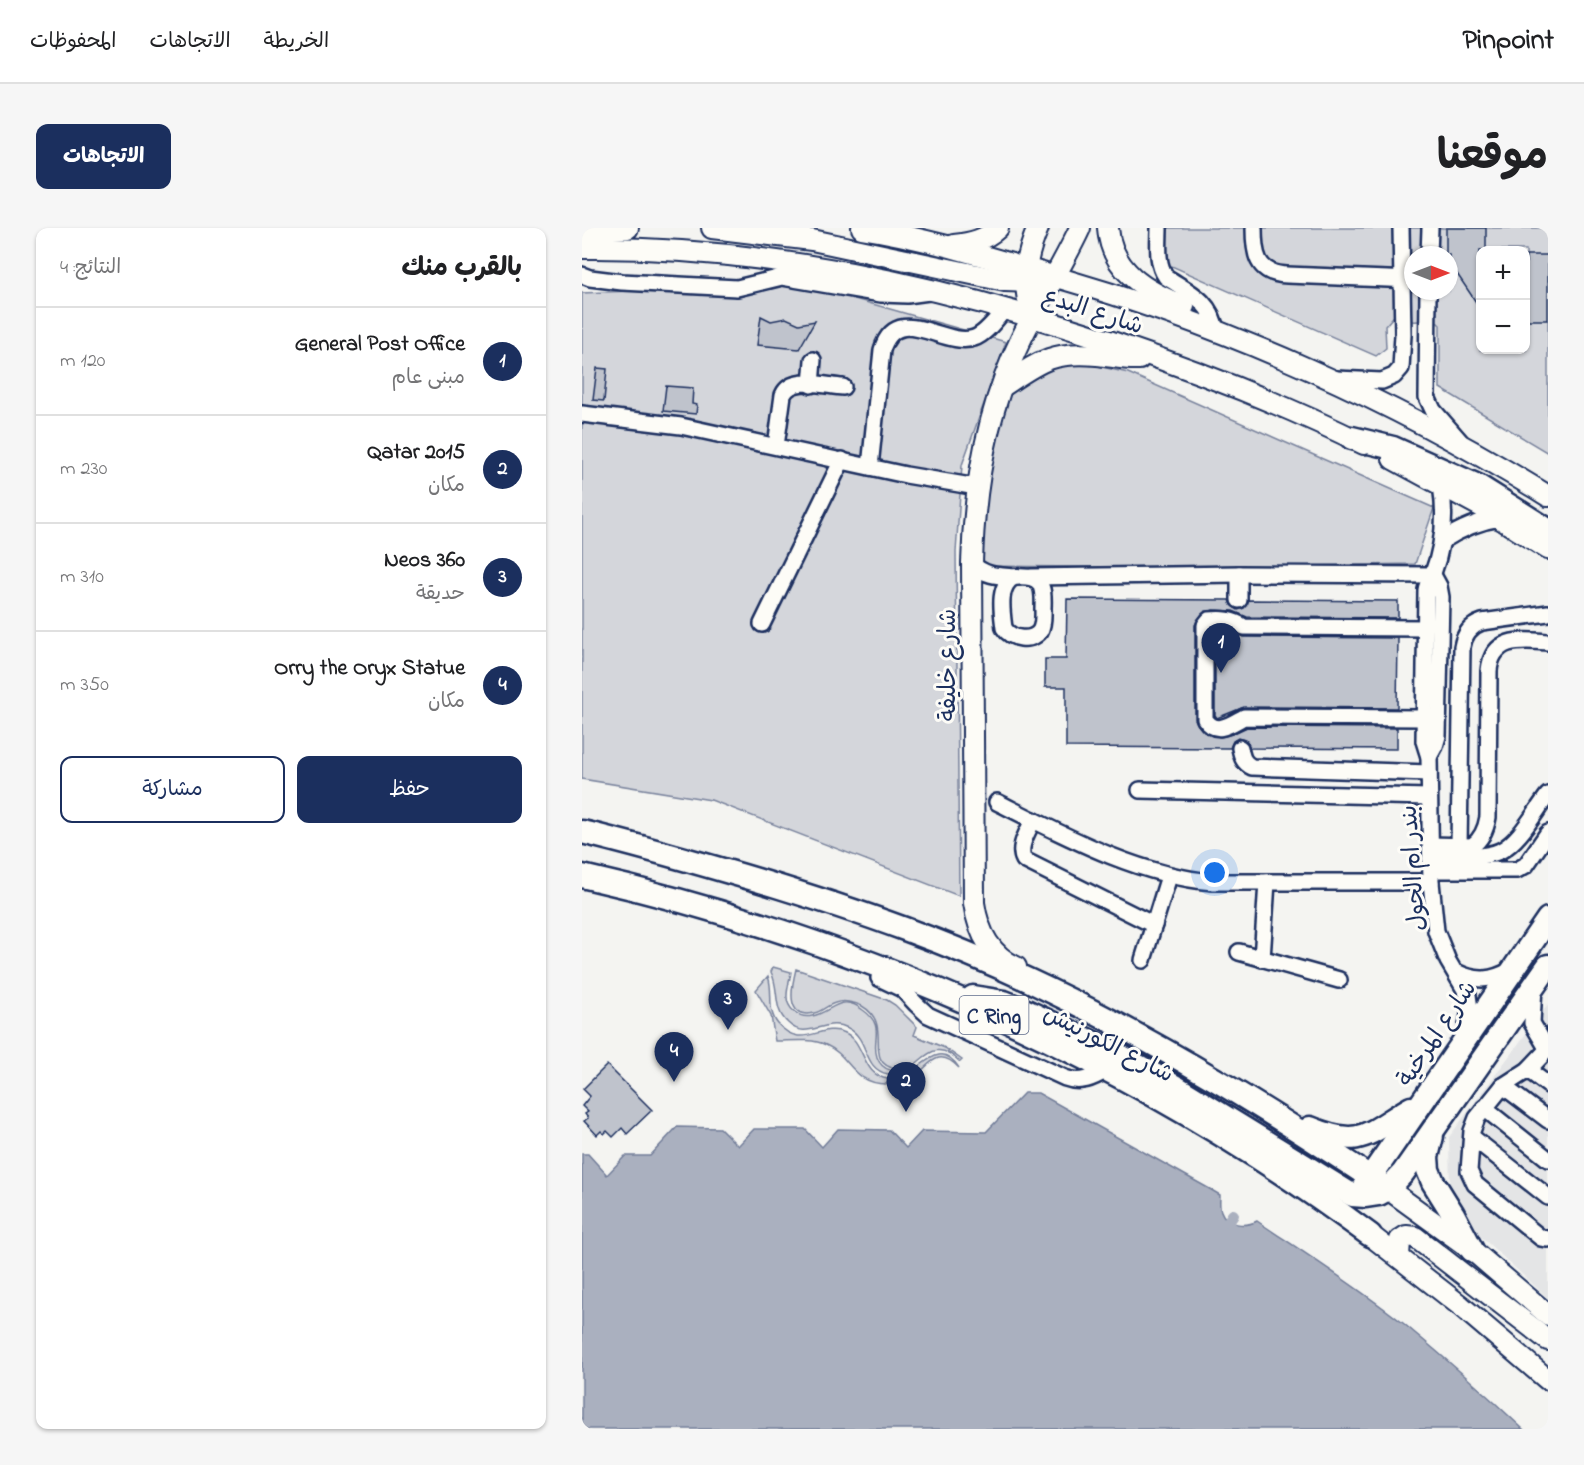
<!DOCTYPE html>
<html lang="ar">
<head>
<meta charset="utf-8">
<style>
	:root { --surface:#fff; --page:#f6f6f6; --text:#202124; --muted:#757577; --line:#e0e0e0; --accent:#1b2f5e }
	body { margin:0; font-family:"Indie Flower","Playpen Sans Arabic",sans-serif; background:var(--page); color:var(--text); direction:rtl }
	.controls { position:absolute; right:18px; top:18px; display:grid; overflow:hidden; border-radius:12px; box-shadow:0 2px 4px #0004 }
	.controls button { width:54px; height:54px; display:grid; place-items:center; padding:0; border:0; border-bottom:2px solid var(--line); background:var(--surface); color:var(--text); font:30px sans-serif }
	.compass { position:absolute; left:822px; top:18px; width:54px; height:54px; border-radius:50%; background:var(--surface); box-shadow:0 2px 4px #0004; rotate:90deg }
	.you { position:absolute; left:633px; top:645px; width:21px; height:21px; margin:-15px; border:4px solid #fff; border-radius:50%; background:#1a73e8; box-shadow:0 0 0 9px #1a73e833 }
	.badge { display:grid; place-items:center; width:39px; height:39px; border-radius:50%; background:var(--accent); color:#fff; font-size:20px; font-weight:700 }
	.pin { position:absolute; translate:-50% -50px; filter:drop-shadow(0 2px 3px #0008) }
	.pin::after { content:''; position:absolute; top:32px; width:21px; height:18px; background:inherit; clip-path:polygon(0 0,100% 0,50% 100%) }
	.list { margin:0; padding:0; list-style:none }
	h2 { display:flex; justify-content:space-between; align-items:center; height:78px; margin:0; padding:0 24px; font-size:26px }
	h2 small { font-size:20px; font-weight:400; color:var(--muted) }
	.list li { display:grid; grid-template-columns:39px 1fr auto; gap:18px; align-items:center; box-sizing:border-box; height:108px; padding:0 24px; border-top:2px solid var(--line) }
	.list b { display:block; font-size:22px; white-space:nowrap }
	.list p { margin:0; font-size:20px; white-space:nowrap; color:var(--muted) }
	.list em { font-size:20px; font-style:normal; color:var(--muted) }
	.actions { display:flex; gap:12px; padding:18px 24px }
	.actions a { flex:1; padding:14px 0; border:2px solid var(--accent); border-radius:12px; text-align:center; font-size:21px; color:var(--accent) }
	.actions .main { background:var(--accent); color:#fff }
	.map { position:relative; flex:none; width:966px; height:1201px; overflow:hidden; direction:ltr; border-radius:12px }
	header { display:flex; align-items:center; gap:36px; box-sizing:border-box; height:84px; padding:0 30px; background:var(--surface); border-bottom:2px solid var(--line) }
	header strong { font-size:28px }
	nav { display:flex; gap:33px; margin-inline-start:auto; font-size:21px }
	.intro { display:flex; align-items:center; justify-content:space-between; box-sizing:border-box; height:144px; padding:0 36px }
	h1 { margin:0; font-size:42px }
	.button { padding:15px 27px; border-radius:12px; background:var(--accent); color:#fff; font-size:21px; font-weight:700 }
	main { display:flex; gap:36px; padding:0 36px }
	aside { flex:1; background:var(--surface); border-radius:12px; box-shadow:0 2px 4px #0004 }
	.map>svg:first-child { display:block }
	.built { fill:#e4e5e6 }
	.green { fill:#d4d6db; stroke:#78829c; stroke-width:1.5; fill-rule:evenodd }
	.water { fill:#aab0bf; stroke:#717c98; stroke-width:1.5 }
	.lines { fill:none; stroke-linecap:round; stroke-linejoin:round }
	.canal { stroke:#aab0bf; stroke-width:12 }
	.building { fill:#bfc3cc; stroke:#1b2f5e; stroke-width:1.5 }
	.minor-casing { stroke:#1b2f5e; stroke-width:20 }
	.major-casing { stroke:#1b2f5e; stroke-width:24 }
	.highway-casing { stroke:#1b2f5e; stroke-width:27 }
	.minor { stroke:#fdfcf7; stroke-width:15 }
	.major { stroke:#fdfcf7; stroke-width:20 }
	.highway { stroke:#fdfcf7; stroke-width:22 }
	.labels { text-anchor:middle; stroke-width:6; stroke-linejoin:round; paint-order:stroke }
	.shield { fill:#fdfcf7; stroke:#5f6c8c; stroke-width:1.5 }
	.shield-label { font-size:22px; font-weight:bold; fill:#1b2f5e }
	.street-label { font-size:24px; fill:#1b2f5e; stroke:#fdfcf7 }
</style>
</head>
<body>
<header>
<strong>Pinpoint</strong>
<nav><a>الخريطة</a><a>الاتجاهات</a><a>المحفوظات</a></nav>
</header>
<div class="intro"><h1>موقعنا</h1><a class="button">الاتجاهات</a></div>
<main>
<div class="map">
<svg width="966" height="1201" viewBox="0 0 966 1201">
	<rect width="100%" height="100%" fill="#f4f4f1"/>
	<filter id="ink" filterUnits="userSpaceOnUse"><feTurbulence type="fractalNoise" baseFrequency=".0167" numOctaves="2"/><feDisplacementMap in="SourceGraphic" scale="12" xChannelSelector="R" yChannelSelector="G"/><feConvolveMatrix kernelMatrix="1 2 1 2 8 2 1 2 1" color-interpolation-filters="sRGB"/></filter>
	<g filter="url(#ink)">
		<path class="built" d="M966,776V1070L885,996L868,972L867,909Z"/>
		<g class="green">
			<path d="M575,0H966V225L858,160V97L850,89C839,96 822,93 811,89L803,98L804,120L794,128L585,36ZM898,22H944V122H898ZM831,27H867V63H831Z"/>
			<path d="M220,56L424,114L380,237L374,324L377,668L129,572L0,551V65Z"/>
			<path d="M494,133L546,145L852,280L833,336L596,340L399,338L403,269L411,217L424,171L447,145Z"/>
			<path d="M191,739L209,744C208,752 205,760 205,767C204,780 217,791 230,788C249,785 258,764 281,782C304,798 289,812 295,829C300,844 317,847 329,837L314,841C279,834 313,797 280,778C272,774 261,772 253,775C245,777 240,784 232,785C202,792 210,757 214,741L305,772L313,777L335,799L332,807L363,820L380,832L378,834C345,800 337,852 306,846C280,841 288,811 266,800C244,788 225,814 206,795C190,781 198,761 189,744Z"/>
			<path d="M186,748C192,764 184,782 196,796C220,823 238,795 261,804C284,812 278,847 306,851C335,856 353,803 377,840C355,816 346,840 331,850C323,855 313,857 304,856C269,855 269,828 244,817C229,810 209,813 193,813L189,788L174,762Z"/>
		</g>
		<path class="water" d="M442,865H456L626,960L638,967C638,972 637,979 639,983C644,998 664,999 675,993C724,1026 774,1058 821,1095C862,1129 902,1164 941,1201H0V926H6L25,947L43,928H68L95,899L138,900L156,918L172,901H223L240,919L256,901L307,902L324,920L340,903L404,904Z"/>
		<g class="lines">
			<path class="canal" d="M647,993L651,987"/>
		</g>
		<g class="building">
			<path d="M864,0H904V22H898V80L867,34V27H864Z"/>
			<rect x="944" y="27" width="22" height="65"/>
			<path d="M179,88L189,93L204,90L217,96L233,93L217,121L175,117Z"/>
			<path d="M15,140L25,141L22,173L11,172Z"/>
			<path d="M84,158L111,160L110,176L115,177L114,186L81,183Z"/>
			<path d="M485,371L647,372L649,377L656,382L662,380L667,372L816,373V390L665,389L651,383L631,382L620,386L613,397V491L616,497L622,504L638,509L650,506L665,499L815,500V521L668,520L665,513L656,510L651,513L648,520L484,519V459H463V431H484Z"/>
			<path d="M633,401L647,402L662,409L816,410L815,480L662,479L635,490L633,487Z"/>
			<path d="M25,837L70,882L45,906L40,900L31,909L25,903L22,906L19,903L15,907L2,893L6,890L3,886L6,884L0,878L8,868L1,861Z"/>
		</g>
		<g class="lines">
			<defs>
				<g id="minor">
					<path d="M577,0C577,16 574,35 584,49C607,64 629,72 634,103"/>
					<path d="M672,0C672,25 674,46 705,47L831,52"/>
					<path d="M847,27L848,0"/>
					<path d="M0,47L8,50L40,54L155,60L200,49L299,66L325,67L347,64"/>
					<path d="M846,63L845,169L851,182L878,213"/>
					<path d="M754,151L800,153L812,148L819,140L821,107L819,0"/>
					<path d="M229,157L231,132"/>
					<path d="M0,186L99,198L324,247L395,259"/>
					<path d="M194,218L201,167C210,147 243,158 261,159"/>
					<path d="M288,239L300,122C315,73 362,120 392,110C404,106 414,91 423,81"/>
					<path d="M859,257C864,287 862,316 851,345C849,351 845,355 844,362L842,513L847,529L849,654L854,703L866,733L886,767L888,781L884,804"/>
					<path d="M860,313C878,301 897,293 918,290"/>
					<path d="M390,335C402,349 420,348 436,349"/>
					<path d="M433,349C459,347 462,356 461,380C461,387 462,396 458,403C449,415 429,411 422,400C420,384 415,356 433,349Z"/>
					<path d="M449,349L657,346L851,347"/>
					<path d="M657,372V346"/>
					<path d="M180,396L260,232"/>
					<path d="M842,490L662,489C649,496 634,508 623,491V397L627,392C640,391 651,391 662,399L843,400"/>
					<path d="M658,520C660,529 661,535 670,539L847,545"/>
					<path d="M847,529L853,518L856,508L859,369L857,358L851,347"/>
					<path d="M558,562L847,569"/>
					<path d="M415,574C481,607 557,648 631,654H849"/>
					<path d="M451,592C446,604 435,619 442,632L572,697"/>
					<path d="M848,617L890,618C900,611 904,601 906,589L907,443C910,408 940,412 966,414"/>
					<path d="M877,619L880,419C882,407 888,398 900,394L966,385"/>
					<path d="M849,630C868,629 900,631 918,623C938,613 952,585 966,567"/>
					<path d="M849,642H935L944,637L966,605"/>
					<path d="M657,724L757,752"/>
					<path d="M680,731L685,654"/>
					<path d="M561,732L587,648"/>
					<path d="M874,744C894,754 910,753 929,742"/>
					<path d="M297,750L320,761L334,776L346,787L483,850C499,856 511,850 525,842"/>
					<path d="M952,758L950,795L966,822"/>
					<path d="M965,822L946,842L921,858L895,890L890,903L887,943L893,956L959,1010L966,1011"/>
					<path d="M946,842L966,857"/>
					<path d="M921,858L966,892"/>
					<path d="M902,880L966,931"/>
					<path d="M890,909L966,969"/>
				</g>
				<g id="major">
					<path d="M130,0L230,12L423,53L454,54L474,49"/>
					<path d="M280,0C345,10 411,31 474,49C645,98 815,174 966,268"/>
					<path d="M526,0C529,43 565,64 602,78"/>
					<path d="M0,3L46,0"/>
					<path d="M372,17C389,15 403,12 416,0"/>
					<path d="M0,20C181,18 359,57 530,114C616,143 701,176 782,216"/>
					<path d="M451,89C439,57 443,30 456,0"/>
					<path d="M421,158C457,134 469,123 515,127C529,128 542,132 557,131"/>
					<path d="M811,231L900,279L966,321"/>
					<path d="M434,739C407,727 396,703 392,675L390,335C392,257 405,180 440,109C458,72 481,37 498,0"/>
					<path d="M806,961L890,1022L966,1087"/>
					<path d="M788,1007L879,1078L966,1152"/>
					<path d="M817,1029L818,1012L824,1008L833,1009L966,1112"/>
				</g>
				<g id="highway">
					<path d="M770,210L811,220L896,258L966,302"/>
					<path d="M0,604C59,618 117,635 175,652C274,682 373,716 467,762C586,819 696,888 806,961"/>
					<path d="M0,648C282,712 555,834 788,1007"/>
					<path d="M391,769L422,774L442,782L535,826L596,860L770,967L784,968L797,966L806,961L821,945L966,738"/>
					<path d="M728,900C780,922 787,904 829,880"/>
					<path d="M850,908L845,929L846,942L851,954L871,986L890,1022"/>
					<path d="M781,960L966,691"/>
				</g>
			</defs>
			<use href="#minor" class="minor-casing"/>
			<use href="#major" class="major-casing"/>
			<use href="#highway" class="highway-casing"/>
			<use href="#minor" class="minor"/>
			<use href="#major" class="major"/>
			<use href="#highway" class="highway"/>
		</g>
	</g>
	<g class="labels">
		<rect class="shield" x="377.5" y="768" width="69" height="38" rx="4.5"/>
		<g class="shield-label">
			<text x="412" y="795">C Ring</text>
		</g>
		<g class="street-label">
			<text transform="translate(511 82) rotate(18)" y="8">شارع البدع</text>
			<text transform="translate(365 437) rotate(-90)" y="8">شارع خليفة</text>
			<text transform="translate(830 640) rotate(-94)" y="8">بندر ام الحول</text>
			<text transform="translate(854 805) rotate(-56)" y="8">شارع المرخية</text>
			<text transform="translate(527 815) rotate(27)" y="8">شارع الكورنيش</text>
		</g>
	</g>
</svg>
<div class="controls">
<button>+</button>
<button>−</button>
</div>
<svg class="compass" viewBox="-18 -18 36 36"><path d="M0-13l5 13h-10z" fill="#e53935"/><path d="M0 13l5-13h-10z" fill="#757577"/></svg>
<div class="you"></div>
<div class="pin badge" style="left:639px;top:445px">1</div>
<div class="pin badge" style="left:324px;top:884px">2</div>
<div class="pin badge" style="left:146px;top:802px">3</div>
<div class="pin badge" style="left:92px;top:854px">4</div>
</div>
<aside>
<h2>بالقرب منك<small>النتائج: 4</small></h2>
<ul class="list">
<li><span class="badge">1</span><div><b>General Post Office</b><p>مبنى عام</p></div><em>120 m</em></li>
<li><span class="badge">2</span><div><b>Qatar 2015</b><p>مكان</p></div><em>230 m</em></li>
<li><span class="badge">3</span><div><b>Neos 360</b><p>حديقة</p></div><em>310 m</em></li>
<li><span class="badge">4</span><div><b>Orry the Oryx Statue</b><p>مكان</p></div><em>350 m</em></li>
</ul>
<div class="actions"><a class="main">حفظ</a><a>مشاركة</a></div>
</aside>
</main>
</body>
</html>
